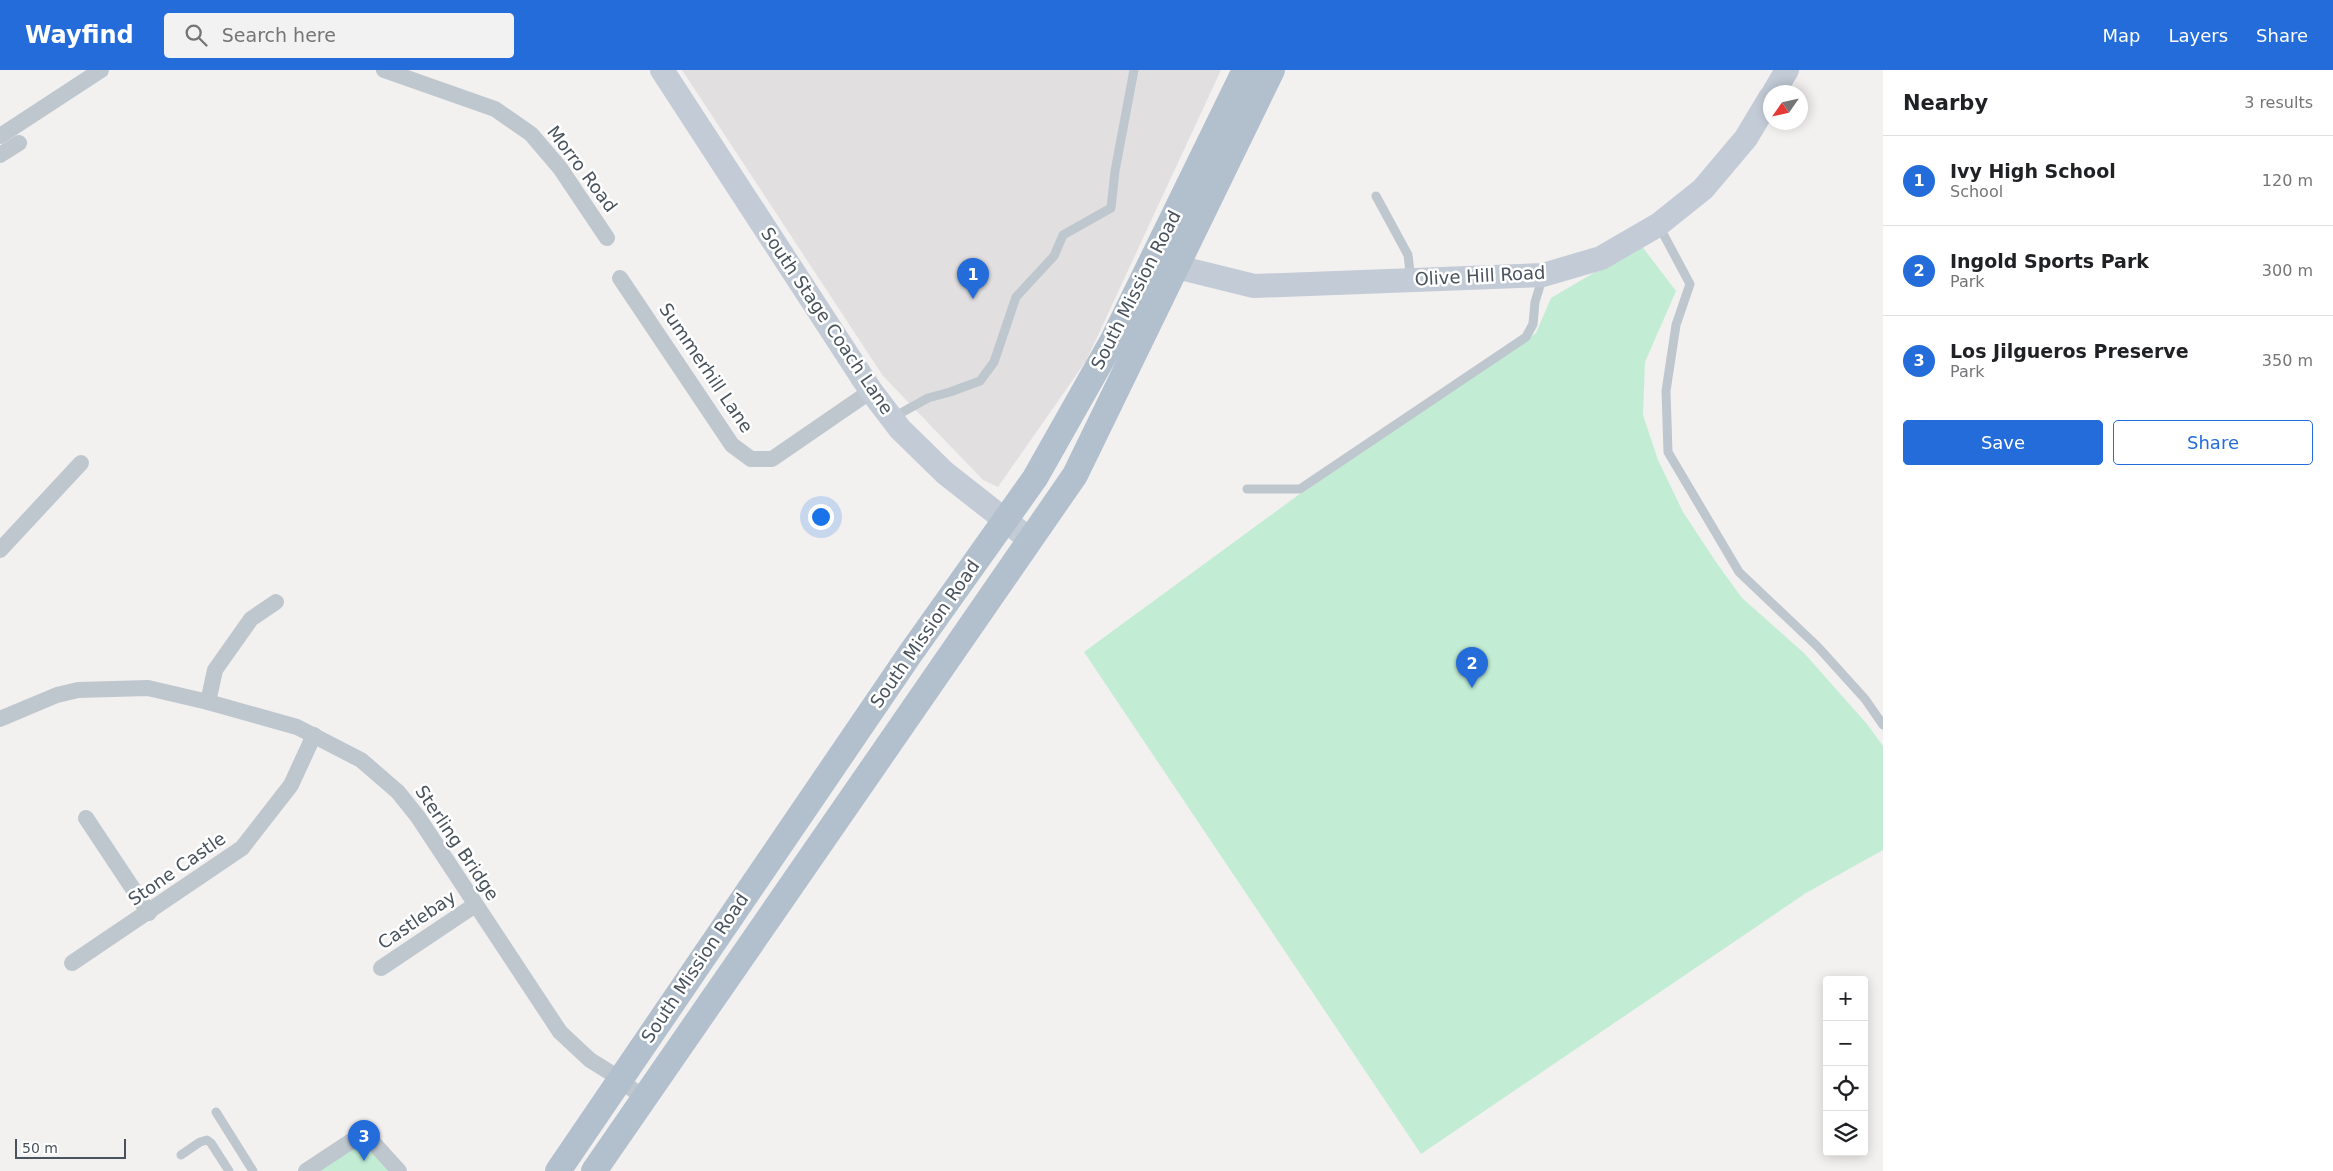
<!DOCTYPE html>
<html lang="en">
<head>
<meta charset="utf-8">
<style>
	:root { --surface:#fff; --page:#f2f2f2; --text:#202124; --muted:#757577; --line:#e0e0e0; --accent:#236cda }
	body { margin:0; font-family:"DejaVu Sans",sans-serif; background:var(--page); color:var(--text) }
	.controls { position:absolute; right:15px; bottom:15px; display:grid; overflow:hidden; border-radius:5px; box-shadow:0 2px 12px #0003 }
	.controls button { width:45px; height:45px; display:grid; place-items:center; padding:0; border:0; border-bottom:1px solid var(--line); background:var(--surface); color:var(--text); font:25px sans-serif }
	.compass { position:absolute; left:1763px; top:15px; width:45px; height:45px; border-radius:50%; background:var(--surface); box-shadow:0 2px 12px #0003; rotate:236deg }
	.scale { position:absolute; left:15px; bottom:12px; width:111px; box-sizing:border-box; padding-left:5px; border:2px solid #49535d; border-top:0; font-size:14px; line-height:18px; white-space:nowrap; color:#49535d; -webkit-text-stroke:4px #fff; paint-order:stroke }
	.you { position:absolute; left:820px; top:446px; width:18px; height:18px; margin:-12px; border:4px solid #fff; border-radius:50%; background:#1a73e8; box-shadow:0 0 0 8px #1a73e833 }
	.badge { display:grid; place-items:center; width:32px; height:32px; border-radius:50%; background:var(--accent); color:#fff; font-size:16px; font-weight:700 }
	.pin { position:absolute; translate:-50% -41px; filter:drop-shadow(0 1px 2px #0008) }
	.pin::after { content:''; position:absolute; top:26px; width:18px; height:15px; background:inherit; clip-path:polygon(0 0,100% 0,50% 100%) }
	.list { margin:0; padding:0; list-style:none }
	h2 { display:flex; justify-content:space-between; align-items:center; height:65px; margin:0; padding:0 20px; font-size:21px }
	h2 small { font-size:16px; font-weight:400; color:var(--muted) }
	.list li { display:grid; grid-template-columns:32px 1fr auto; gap:15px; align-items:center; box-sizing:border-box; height:90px; padding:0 20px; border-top:1px solid var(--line) }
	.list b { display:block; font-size:19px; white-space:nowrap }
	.list p { margin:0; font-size:16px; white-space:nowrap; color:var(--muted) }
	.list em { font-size:16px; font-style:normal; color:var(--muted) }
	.actions { display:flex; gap:10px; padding:15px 20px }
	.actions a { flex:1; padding:11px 0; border:1px solid var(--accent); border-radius:5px; text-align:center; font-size:18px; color:var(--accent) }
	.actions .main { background:var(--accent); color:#fff }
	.icon { flex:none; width:28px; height:28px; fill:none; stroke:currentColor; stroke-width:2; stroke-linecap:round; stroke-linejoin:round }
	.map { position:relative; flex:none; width:1883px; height:1101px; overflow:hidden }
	header { display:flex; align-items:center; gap:30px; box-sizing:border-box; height:70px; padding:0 25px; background:var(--accent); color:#fff }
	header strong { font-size:24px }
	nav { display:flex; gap:28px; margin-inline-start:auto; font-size:18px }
	.search { width:350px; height:45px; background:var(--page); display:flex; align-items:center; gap:12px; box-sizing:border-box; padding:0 18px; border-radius:5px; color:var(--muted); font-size:19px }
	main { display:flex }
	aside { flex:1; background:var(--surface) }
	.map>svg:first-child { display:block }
	.education { fill:#e1dfdf }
	.green { fill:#c2edd4 }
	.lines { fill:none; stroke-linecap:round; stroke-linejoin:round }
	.lane { stroke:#bfc7ce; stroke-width:9 }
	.street { stroke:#bfc7ce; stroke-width:16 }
	.secondary { stroke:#c2cbd6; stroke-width:24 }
	.primary { stroke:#b2bfcd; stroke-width:26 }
	.labels { text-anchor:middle; stroke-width:5; stroke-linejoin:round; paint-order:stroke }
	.street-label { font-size:18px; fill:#49535d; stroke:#fff }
</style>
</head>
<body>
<header>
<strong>Wayfind</strong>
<div class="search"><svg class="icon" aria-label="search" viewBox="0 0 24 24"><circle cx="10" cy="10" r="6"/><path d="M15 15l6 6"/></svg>Search here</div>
<nav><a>Map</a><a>Layers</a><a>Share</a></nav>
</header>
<main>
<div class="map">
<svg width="1883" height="1101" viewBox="0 0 1883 1101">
	<rect width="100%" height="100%" fill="#f3f0f0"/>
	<path class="education" d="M682,0H1221L1086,291L998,417L983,410L883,306Z"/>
	<g class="green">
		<path d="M1641,175L1676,221L1645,292L1643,345L1658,390L1683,442L1716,492L1742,528L1804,583L1867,654L1883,676V780L1806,823L1421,1084L1084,582L1297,426L1536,263L1551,228Z"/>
		<path d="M375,1062L403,1101H317Z"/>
	</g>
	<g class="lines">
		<g class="lane">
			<path d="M1376,126L1408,185L1411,210"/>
			<path d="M1659,156L1690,214L1676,255L1666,321L1668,382L1739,502L1818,577L1865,629L1883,655"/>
			<path d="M892,348L928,328L950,322L980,311L994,292L1016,227L1054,186L1063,165L1111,138L1115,101L1134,0"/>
			<path d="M1247,419H1300L1526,267L1533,254L1535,232L1543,206"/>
			<path d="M216,1042L253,1101"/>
			<path d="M181,1085L200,1072L207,1070L211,1073L229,1101"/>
		</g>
		<g class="street">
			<path d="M384,0L495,39L531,64L560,98L607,168"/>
			<path d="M0,66L101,0"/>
			<path d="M0,85L19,73"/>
			<path d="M620,208L732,375L751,389H772L871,321"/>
			<path d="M0,480L81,393"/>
			<path d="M208,632L215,600L251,549L276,532"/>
			<path d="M0,649L57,625L78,620L148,618L208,632L297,657L361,690L398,722L418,747L560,962L590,990L619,1008L645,1030"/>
			<path d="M86,748L149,843"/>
			<path d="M72,893L242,778L291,715L314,665"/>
			<path d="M381,898L475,835"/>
			<path d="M306,1101L353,1070L370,1069L399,1101"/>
		</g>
		<g class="secondary">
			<path d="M662,0L871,321L900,359L945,403L1029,469"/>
			<path d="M1774,22L1787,0"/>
			<path d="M1161,185L1177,197L1254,216L1543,205L1601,188L1658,155L1703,119L1746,68L1770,28"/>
		</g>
		<g class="primary">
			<path d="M558,1101L910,584L1035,408L1113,270L1245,0"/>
			<path d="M594,1101L1075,405L1272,0"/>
		</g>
	</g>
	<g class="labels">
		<g class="street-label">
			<text transform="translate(582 99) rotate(53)" y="6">Morro Road</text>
			<text transform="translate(1480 206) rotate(-3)" y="6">Olive Hill Road</text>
			<text transform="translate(1136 220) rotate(-63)" y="6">South Mission Road</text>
			<text transform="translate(827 251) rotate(56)" y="6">South Stage Coach Lane</text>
			<text transform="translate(706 298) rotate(56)" y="6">Summerhill Lane</text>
			<text transform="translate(925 564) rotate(-55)" y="6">South Mission Road</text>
			<text transform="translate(457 773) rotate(56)" y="6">Sterling Bridge</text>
			<text transform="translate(177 799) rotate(-35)" y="6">Stone Castle</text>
			<text transform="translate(417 850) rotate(-34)" y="6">Castlebay</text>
			<text transform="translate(695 898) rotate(-56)" y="6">South Mission Road</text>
		</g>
	</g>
</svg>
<div class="controls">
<button>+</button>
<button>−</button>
<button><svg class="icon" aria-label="locate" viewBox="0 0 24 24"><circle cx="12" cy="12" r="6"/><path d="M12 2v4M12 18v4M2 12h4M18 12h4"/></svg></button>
<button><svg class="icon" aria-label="layers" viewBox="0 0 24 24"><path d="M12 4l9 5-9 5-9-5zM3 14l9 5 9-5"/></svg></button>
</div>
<svg class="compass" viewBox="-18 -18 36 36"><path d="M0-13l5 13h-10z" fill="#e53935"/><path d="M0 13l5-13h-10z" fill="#757577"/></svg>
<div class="scale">50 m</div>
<div class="you"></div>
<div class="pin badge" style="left:973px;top:229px">1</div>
<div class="pin badge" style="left:1472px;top:618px">2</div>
<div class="pin badge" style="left:364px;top:1091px">3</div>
</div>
<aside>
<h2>Nearby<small>3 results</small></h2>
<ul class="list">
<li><span class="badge">1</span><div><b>Ivy High School</b><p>School</p></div><em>120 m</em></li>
<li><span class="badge">2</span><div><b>Ingold Sports Park</b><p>Park</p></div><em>300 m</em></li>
<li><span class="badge">3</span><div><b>Los Jilgueros Preserve</b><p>Park</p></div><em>350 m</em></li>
</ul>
<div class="actions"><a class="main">Save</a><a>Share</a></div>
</aside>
</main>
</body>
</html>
